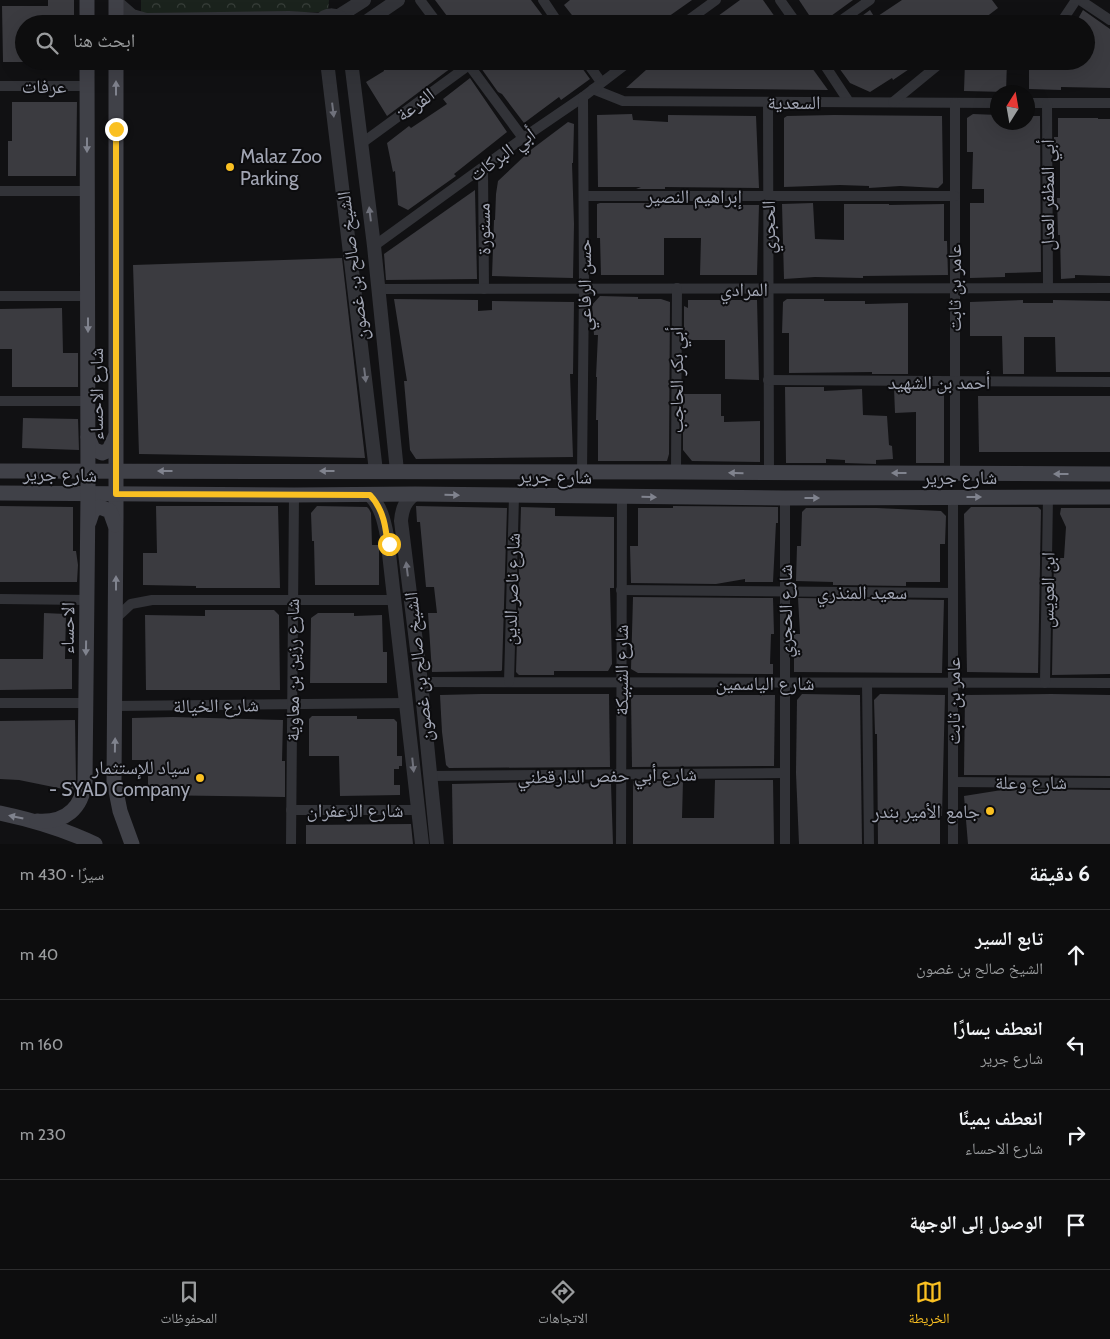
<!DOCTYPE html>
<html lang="ar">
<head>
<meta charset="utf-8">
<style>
	:root { --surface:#0d0d0e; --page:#1b1b1c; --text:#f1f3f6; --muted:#9a9c9e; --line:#2d2d2e; --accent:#fac022 }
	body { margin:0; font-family:Cabin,"Noto Naskh Arabic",sans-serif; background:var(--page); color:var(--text); direction:rtl }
	.compass { position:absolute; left:990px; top:85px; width:45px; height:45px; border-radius:50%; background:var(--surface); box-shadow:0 5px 20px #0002; rotate:11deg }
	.stop { position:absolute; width:15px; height:15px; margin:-11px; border:4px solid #fac022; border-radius:50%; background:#fff }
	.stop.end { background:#fac022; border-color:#fff; box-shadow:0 1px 5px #0008 }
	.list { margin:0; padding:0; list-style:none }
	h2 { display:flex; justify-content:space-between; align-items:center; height:65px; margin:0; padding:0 20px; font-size:21px }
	h2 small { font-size:16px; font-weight:400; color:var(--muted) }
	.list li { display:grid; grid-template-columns:32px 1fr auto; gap:15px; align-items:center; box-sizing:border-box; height:90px; padding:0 20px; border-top:1px solid var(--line) }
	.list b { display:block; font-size:19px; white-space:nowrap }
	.list p { margin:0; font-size:16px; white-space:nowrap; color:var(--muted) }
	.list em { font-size:16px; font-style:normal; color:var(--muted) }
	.icon { flex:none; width:28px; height:28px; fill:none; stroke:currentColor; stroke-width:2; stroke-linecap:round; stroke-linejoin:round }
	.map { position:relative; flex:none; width:1110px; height:844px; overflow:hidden; direction:ltr }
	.search { position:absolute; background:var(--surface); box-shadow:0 5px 20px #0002; left:15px; right:15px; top:15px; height:55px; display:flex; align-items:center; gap:12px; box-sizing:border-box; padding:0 18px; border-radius:28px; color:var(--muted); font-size:19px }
	.sheet { height:425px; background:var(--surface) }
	nav { display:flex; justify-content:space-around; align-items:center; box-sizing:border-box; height:70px; border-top:1px solid var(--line); background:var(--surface); font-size:14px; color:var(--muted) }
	nav a { display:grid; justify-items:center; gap:2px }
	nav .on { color:var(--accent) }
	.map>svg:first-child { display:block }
	.forest { fill:url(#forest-crowns) }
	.building { fill:#3b3b40 }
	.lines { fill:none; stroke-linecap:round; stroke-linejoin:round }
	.minor { stroke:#323338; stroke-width:10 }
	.tertiary { stroke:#323338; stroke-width:14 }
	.secondary { stroke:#404148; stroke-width:15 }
	.oneway { fill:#80838e }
	.oneway2 { fill:#70727c }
	.route { stroke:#fac022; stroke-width:6 }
	.poi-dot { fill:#fac022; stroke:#0c0c0e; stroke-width:2 }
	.labels { text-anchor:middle; stroke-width:4; stroke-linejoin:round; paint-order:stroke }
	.street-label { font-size:19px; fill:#a2a6b4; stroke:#0c0c0e }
	.poi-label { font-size:19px; fill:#a2a6b4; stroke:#0c0c0e; text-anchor:end }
</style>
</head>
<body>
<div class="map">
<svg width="1110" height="844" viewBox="0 0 1110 844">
	<defs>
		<pattern id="forest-crowns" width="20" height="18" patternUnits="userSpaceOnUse" patternTransform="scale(1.25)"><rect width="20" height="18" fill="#1b231d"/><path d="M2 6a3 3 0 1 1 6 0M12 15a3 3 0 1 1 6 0" fill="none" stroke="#39403b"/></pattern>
	</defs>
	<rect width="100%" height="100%" fill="#111113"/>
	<path class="forest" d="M141,0H329L328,12L141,15Z"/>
	<g class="building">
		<path d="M48,0H74V24H24V62H3L2,6H48Z"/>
		<path d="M435,0H531L549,24H453Z"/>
		<path d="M570,0H692L658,24H579L564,5Z"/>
		<path d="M740,0H763L780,24H707Z"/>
		<path d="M799,0H853L820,24H815Z"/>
		<path d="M902,0H992L998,8L977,24H851L870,10L875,18Z"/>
		<path d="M1083,10L1110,29V88L1061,87V90L1029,89V61H1086V24H1075Z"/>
		<path d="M382,61H459V62L387,116L366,82L384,71Z"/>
		<path d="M476,61H577L590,79L561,100L559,97L524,123L502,94L498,92Z"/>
		<path d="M656,61H807L828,90L626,88Z"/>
		<path d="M837,61H921L893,80L892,78L870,92L850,83L839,68L841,66Z"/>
		<path d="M969,61H1007L1006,92L964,91L965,62L969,63Z"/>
		<path d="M470,78L507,132L454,174L456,176L408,210L398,205L395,171L393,172L387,143L409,126L411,128L447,104L443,99Z"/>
		<path d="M12,102H77L76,176H8V141H12Z"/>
		<path d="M632,114L633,120L668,122V115L756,116L759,188L665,187V189H636L641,187H598L597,115Z"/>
		<path d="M973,114L998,115V122H1028V116H1040L1041,272L1005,273V277L970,278V203H984V189H972L973,152H967V118Z"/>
		<path d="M834,115L942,116L943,183L938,188L900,186L869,188V186L840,185L784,187V118L787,116Z"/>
		<path d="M1058,118H1098V119H1110V276L1075,275V278L1061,279L1060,235H1058L1057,198H1060V154H1054V137H1058Z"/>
		<path d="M568,122L574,124L573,163H572L574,224L573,278L492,276L494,220H495L496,194L498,181L532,149Z"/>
		<path d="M475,190L477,279L386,280L384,254Z"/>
		<path d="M600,203H665V205H759L757,275H700L701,238H664V275H601L600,238H597V204Z"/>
		<path d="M813,203L815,239L844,240V204H889V205L944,204V241H947L948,275L863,276V278L815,277L784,279L782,204Z"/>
		<path d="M342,258L365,458L139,454L133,265Z"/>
		<path d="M600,296L638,297V299H661L670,302L669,454L667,461H598V420H596L597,377H596L598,335H594L592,305Z"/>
		<path d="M394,299L478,300V311L492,310V301L574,302L573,374H570L573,457L416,459L410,450L404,381H407Z"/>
		<path d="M787,299H824V301H865V304L908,303V374H872V372L789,373V333H782L783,302Z"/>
		<path d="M688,300H757L759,380L725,379V340H684V306L688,308Z"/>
		<path d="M1023,300V303H1053V300L1110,301V372H1056L1055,337H1024V374H1003L1002,336H970V302Z"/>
		<path d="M62,308L63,353H78V387H12V349H0V309Z"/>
		<path d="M785,387H824V391L862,389L863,415L887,416L889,445L892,446L893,459L876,460V464L845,463V460L826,459V463H786Z"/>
		<path d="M894,388H908V390L944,389V463H916V412L895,413Z"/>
		<path d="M683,394H721V416H724V422L760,421V462L692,461L683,450Z"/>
		<path d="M978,396H1110V452H979Z"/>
		<path d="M23,418L78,419L79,450L22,448Z"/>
		<path d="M0,506L73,507V551H76L78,565L77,582H0Z"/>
		<path d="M156,506H278L280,588H196V586L143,585V553H157Z"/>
		<path d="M317,506L367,507L369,509L371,513L372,545H379V585H315L314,541H312L311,513Z"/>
		<path d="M416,506L507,508L502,670L501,671L432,672L428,613H437L434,587H426L420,522H417Z"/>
		<path d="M673,506L778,507V523H776L773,582H745V579L716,584L631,583L630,546H638V508H673Z"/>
		<path d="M521,507L555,508V516L614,517V588H610L612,664L608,671H554V675H519L516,672Z"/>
		<path d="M971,507H1038L1041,510L1038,673L967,672L964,514Z"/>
		<path d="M806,508H877L941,511L946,516L945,544H940V582H906V586L833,585V582L796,581L797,546H801L802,512Z"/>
		<path d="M1061,508H1110V674L1052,675L1054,558H1064L1066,527L1060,514Z"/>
		<path d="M633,597L773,598L774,634H771L770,664H773V674L638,673L631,669Z"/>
		<path d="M798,598L944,600L942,673L794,672V634H800Z"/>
		<path d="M205,610H274L279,615L280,690H146L145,615L205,616Z"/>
		<path d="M44,613L66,614L65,659H72V689L0,690V659H43Z"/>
		<path d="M318,613H354V616L382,615L383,652H387V683H310L311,618Z"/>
		<path d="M481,694H609L610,767L449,768L446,765L442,732L440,695Z"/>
		<path d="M802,694L860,695L862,844H799L796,773L797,700Z"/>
		<path d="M880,694L945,695L942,816H940V844H878L877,734H875L874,700Z"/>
		<path d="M1051,694L1110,695V776L964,775L965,695Z"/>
		<path d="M631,695H775L774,766L632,767Z"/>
		<path d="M312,716H357V719H394L397,722V756H402V766H399V769H394V785H400V795L340,796L339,756H309V719Z"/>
		<path d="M173,717L283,720L282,761H285V797L148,795V760H132V718Z"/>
		<path d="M75,720L76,780L73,791L19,780L0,779V721Z"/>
		<path d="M715,780H773L774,844H633V781H683L682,818H714Z"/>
		<path d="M539,782L611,784L613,844H453L452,784Z"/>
		<path d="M1008,789L1110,790V844H968L964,796Z"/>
		<path d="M411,824L413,844H306V825Z"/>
	</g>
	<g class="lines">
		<g class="minor">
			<path d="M420,0L438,24"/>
			<path d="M543,0L559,24"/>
			<path d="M780,0L797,24"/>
			<path d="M1080,0L1110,20"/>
			<path d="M683,24L716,0"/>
			<path d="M836,24L870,0"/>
			<path d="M1060,24L1076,0"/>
			<path d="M466,61L523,138"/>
			<path d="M586,61L601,82"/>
			<path d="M822,61L849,102"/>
			<path d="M0,86H87"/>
			<path d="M593,89L623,101L998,103"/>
			<path d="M768,102L769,473"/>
			<path d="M893,102L943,61"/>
			<path d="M955,103V474"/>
			<path d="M1028,103H1110"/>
			<path d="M1047,103L1048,288"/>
			<path d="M362,143L469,65"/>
			<path d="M483,169L484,289"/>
			<path d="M0,191H87"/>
			<path d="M584,196H955"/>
			<path d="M374,246L523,138L583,97L630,61"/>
			<path d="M378,289L1110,288"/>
			<path d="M0,296H88"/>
			<path d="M768,380L1110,382"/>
			<path d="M0,401H88"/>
			<path d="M582,472L584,288L583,97"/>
			<path d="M676,472L677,288"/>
			<path d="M621,590L953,593"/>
			<path d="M0,599L87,600"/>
			<path d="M116,618L131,604L152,600H394"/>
			<path d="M421,682L1110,683"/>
			<path d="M509,682L514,496"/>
			<path d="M867,683L869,844"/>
			<path d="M1045,683L1048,497"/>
			<path d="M0,703H85"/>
			<path d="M115,706L407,703"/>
			<path d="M430,776L785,773"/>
			<path d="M953,782L1110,783"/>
			<path d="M291,810H418"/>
			<path d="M291,844L294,495"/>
			<path d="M621,844L622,497"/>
			<path d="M785,844V498"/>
			<path d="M953,844V497"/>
		</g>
		<g class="tertiary">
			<path d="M116,2L132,16L146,20L289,18L320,20"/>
			<path d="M339,16L364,0"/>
			<path d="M317,24C326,12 339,13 347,24"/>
			<path d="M363,24L398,0"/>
			<path d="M327,61L376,471"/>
			<path d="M351,61L374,246L397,471"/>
			<path d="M415,494C405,501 402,509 401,521L421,682L437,844"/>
			<path d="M370,495C381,507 384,520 387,536L422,844"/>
		</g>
		<g class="secondary">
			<path d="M87,0V24"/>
			<path d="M116,0V24"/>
			<path d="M116,61V517L114,781L120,811L132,844"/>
			<path d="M88,437L93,449L102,453L109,450L115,437"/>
			<path d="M0,471L676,472L1110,474"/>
			<path d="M0,493L294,495L415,494L785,498L1110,497"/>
			<path d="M89,522L93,510L100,507L110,511L115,525"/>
			<path d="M0,813C33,820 64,829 95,844"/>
			<path d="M37,821C65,823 82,809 85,781L88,494L87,61"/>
		</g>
	</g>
	<defs><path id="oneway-solid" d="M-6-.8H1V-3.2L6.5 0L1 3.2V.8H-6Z" transform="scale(1.25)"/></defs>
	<g class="oneway">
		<use href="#oneway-solid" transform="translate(116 88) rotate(-90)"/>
		<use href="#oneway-solid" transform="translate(87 145) rotate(90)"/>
		<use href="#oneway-solid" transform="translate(88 325) rotate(90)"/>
		<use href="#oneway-solid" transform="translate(165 471) rotate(-180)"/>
		<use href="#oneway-solid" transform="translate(327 471) rotate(-180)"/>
		<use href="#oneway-solid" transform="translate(736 473) rotate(-179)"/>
		<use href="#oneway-solid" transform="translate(899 473) rotate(-180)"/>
		<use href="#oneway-solid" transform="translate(1061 474) rotate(-180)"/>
		<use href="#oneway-solid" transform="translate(452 495) rotate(1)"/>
		<use href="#oneway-solid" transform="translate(649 497) rotate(1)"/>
		<use href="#oneway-solid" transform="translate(974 497)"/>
		<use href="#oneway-solid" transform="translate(812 498)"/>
		<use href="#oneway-solid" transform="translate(116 583) rotate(-90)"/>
		<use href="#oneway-solid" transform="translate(86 648) rotate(91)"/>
		<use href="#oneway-solid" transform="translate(115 745) rotate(-89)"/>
		<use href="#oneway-solid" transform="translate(16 817) rotate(-168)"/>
	</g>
	<g class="oneway2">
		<use href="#oneway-solid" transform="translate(333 110) rotate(83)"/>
		<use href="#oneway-solid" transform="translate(370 214) rotate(-97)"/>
		<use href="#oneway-solid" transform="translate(365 375) rotate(83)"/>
		<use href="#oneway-solid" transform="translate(407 569) rotate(-97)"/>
		<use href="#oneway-solid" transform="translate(413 765) rotate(84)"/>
	</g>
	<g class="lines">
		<path class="route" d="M116,129V494L370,495C384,510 386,528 388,548L389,544"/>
	</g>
	<g class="poi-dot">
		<circle cx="230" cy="167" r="5"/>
		<circle cx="200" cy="778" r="5"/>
		<circle cx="990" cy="811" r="5"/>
	</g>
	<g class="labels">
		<g class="street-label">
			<text x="44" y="93">عرفات</text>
			<text x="794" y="109">السعدية</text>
			<text transform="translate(415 104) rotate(-36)" y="7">الفرعة</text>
			<text transform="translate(502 154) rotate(-36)" y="7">أبي البركات</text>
			<text transform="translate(1047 195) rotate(-90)" y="7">أبي المظفر العدل</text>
			<text x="694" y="203">إبراهيم النصير</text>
			<text transform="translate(768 227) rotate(-90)" y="7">الحجري</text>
			<text transform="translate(483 229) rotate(-91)" y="7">مستورة</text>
			<text transform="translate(352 266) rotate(-97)" y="7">الشيخ صالح بن غصون</text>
			<text transform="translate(584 285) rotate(-90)" y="7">حسن الرفاعي</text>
			<text transform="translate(954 288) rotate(-90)" y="7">عامر بن ثابت</text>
			<text x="744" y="296">المرادي</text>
			<text transform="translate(676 380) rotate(-90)" y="7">أبي بكر الحاجب</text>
			<text x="939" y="389">أحمد بن الشهيد</text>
			<text transform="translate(96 394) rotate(-90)" y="7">شارع الاحساء</text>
			<text transform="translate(60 474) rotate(1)" y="7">شارع جرير</text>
			<text transform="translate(555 476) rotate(1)" y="7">شارع جرير</text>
			<text x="960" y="484">شارع جرير</text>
			<text transform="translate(511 589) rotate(-88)" y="7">شارع ناصر الدين</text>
			<text transform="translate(1047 590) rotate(-89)" y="7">ابن العويس</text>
			<text x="862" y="599">سعيد المنذري</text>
			<text transform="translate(785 611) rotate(-90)" y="7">شارع الحجري</text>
			<text transform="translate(67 628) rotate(-89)" y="7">الاحساء</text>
			<text transform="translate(418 667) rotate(-96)" y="7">الشيخ صالح بن غصون</text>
			<text transform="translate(292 670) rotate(-90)" y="7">شارع رزين بن معاوية</text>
			<text transform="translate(621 670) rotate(-90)" y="7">شارع الشبيكة</text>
			<text x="765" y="690">شارع الياسمين</text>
			<text transform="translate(953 701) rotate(-90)" y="7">عامر بن ثابت</text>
			<text transform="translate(216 705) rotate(-1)" y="7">شارع الخيالة</text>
			<text transform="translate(607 775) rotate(-1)" y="7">شارع أبي حفص الدارقطني</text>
			<text x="1031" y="789">شارع وعلة</text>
			<text x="355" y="817">شارع الزعفران</text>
		</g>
		<g class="poi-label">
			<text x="240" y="163" text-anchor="start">Malaz Zoo<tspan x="240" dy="22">Parking</tspan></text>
			<text x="190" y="774">سياد للإستثمار<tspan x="190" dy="22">- SYAD Company</tspan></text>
			<text x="980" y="818">جامع الأمير بندر</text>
		</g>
	</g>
</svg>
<svg class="compass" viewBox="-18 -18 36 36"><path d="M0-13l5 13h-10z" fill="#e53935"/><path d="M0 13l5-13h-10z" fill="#9a9c9e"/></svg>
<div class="stop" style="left:389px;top:544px"></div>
<div class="stop end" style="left:116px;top:129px"></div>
<div class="search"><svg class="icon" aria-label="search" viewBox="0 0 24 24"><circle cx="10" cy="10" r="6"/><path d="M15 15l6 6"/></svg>ابحث هنا</div>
</div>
<section class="sheet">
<h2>6 دقيقة<small>سيرًا · 430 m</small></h2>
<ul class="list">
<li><svg class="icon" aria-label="ahead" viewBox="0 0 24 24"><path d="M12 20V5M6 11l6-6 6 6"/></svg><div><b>تابع السير</b><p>الشيخ صالح بن غصون</p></div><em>40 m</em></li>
<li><svg class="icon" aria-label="left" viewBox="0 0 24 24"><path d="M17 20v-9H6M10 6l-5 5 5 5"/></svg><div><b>انعطف يسارًا</b><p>شارع جرير</p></div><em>160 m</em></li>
<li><svg class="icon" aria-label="right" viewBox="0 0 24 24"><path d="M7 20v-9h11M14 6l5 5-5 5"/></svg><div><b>انعطف يمينًا</b><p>شارع الاحساء</p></div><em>230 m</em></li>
<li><svg class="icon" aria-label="arrive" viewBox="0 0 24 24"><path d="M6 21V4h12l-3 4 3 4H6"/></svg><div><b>الوصول إلى الوجهة</b></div></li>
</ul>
</section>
<nav>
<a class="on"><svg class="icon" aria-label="map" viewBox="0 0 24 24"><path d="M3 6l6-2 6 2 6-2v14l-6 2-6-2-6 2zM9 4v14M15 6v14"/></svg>الخريطة</a>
<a><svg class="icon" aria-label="directions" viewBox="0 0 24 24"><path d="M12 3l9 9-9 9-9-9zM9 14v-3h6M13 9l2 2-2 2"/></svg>الاتجاهات</a>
<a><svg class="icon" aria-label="saved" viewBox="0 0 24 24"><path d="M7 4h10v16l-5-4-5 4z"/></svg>المحفوظات</a>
</nav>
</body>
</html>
